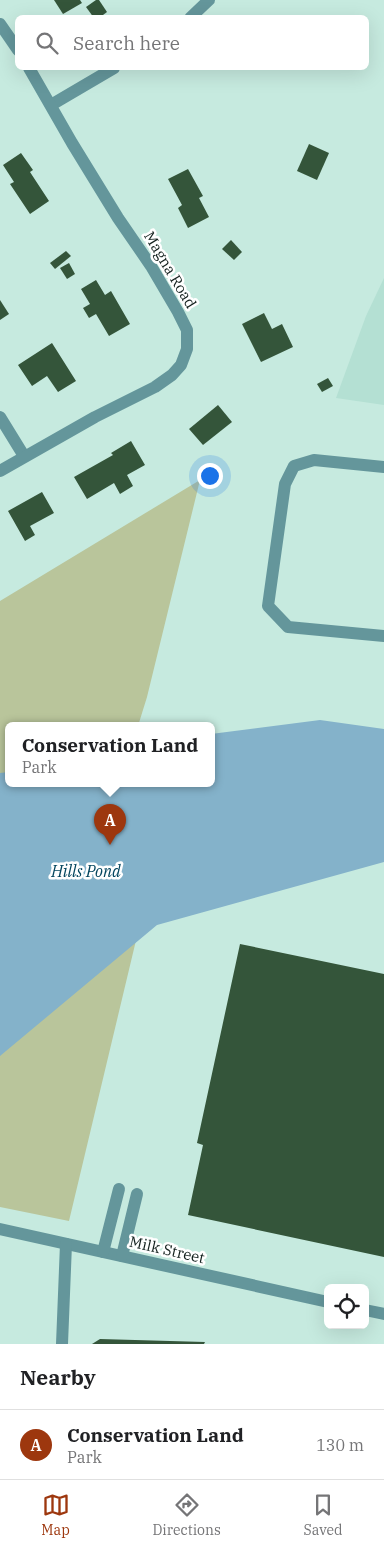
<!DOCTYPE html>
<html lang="en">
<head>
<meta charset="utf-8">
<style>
	:root { --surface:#fff; --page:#f2f2f2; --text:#202124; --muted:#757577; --line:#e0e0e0; --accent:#9d370e }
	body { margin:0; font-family:"IBM Plex Serif",serif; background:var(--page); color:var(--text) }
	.controls { position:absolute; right:15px; bottom:15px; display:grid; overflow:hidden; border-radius:8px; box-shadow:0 5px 20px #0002 }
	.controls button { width:45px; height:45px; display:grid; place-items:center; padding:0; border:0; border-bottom:1px solid var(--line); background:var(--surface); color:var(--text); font:25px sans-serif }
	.you { position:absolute; left:209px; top:475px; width:18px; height:18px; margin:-12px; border:4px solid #fff; border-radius:50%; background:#1a73e8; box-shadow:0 0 0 8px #1a73e833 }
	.badge { display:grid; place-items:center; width:32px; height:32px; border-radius:50%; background:var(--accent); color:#fff; font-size:16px; font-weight:700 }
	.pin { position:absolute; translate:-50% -41px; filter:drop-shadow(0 1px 2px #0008) }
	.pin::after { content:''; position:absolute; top:26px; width:18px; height:15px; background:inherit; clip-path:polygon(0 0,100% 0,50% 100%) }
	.popup { position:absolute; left:5px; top:722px; width:210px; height:65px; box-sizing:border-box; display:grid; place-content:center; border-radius:8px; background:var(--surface); filter:drop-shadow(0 1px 4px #0005); font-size:16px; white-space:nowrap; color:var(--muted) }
	.popup b { font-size:19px; color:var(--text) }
	.popup::after { content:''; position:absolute; left:50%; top:100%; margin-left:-10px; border:10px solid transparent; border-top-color:var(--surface) }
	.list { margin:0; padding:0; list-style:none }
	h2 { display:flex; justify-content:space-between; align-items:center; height:65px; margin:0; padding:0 20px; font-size:21px }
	h2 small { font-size:16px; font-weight:400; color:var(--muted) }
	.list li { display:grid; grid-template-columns:32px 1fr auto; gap:15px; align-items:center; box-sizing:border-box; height:70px; padding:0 20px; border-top:1px solid var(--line) }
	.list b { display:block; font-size:19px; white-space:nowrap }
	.list p { margin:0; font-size:16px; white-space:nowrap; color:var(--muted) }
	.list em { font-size:16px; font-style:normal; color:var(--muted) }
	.icon { flex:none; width:28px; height:28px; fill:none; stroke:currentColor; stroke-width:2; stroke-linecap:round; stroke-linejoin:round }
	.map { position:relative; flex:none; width:384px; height:1344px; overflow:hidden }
	.search { position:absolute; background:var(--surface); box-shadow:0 5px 20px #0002; left:15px; right:15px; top:15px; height:55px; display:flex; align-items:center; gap:12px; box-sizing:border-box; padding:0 18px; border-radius:8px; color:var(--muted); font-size:19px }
	.sheet { height:135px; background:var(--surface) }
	nav { display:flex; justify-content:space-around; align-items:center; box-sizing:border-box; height:70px; border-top:1px solid var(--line); background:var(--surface); font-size:14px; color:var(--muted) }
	nav a { display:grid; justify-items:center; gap:2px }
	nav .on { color:var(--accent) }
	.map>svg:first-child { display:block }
	.built { fill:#b4e0d3 }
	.green { fill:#b9c59b }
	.water { fill:#84b2ca }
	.building { fill:#34553a }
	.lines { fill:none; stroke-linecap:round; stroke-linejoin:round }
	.minor { stroke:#64969b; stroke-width:12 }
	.labels { text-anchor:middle; stroke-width:5; stroke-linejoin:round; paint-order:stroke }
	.street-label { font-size:15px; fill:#13201d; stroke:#fff }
	.water-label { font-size:16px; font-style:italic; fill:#03455e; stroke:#fff }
</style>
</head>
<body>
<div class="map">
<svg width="384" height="1344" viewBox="0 0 384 1344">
	<rect width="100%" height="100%" fill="#c6eadf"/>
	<path class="built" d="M384,278V405L336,398L366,316Z"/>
	<path class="green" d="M200,480L147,697L138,726H9V784H235L204,906L138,932L69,1221L0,1207V601Z"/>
	<path class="water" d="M320,720L384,729V862L157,925L0,1056V773L9,772V784H211V734Z"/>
	<g class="building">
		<path d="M54,0H80L82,3L63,14Z"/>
		<path d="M96,0H99L107,12L99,18H94L86,7Z"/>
		<path d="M309,144L329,153L317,180L297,171Z"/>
		<path d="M21,153L33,170L30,172L49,201L30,214L10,184L14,182L3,165Z"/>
		<path d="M188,169L203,196L199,198L209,217L188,228L178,208L182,205L168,179Z"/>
		<path d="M231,240L242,252L234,260L222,249Z"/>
		<path d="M66,251L71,256L55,269L50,263Z"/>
		<path d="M69,263L75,274L67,279L60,268Z"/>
		<path d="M96,280L105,295L111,291L130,324L109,336L96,314L89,318L83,308L90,304L81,289Z"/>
		<path d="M0,300L9,314L0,320Z"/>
		<path d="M264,313L272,329L282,324L293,347L261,362L242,324Z"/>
		<path d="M52,343L76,381L58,392L47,376L32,386L18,365Z"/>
		<path d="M328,378L333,386L322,392L317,384Z"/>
		<path d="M218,405L232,422L203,445L189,429Z"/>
		<path d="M131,441L145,465L127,475L133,486L120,494L114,483L87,499L74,477L113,455L111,453Z"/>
		<path d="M42,492L54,513L30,526L35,535L25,541L8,511Z"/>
		<path d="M240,944L384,974V1257L188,1215L203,1145L197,1143Z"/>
		<path d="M100,1339L205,1342L204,1344H92Z"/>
	</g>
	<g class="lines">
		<g class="minor">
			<path d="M190,18L209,0"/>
			<path d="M0,24L18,50"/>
			<path d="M51,105L114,68"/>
			<path d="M0,417L24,456"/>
			<path d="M384,467L314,460L294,466L285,484L268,606L288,627L384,636"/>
			<path d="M0,471L95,417L155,387L172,375L181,365L187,349V330L178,312L151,266L118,218L72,143L29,68"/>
			<path d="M0,1229L328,1302"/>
			<path d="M103,1252L119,1189"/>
			<path d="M122,1256L137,1194"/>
			<path d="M365,1310L384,1314"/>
			<path d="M62,1344L66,1244"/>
		</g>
	</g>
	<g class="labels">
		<g class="street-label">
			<text transform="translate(170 270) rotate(59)" y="5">Magna Road</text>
			<text transform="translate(167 1250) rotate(13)" y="5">Milk Street</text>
		</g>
		<g class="water-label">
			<text x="86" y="877">Hills Pond</text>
		</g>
	</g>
</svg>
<div class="controls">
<button><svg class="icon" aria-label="locate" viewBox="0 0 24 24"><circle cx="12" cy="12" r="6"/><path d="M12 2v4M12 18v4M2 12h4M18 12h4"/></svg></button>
</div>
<div class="you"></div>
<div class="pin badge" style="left:110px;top:845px">A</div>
<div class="popup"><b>Conservation Land</b>Park</div>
<div class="search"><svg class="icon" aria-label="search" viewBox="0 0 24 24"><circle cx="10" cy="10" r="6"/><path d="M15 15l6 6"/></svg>Search here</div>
</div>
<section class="sheet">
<h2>Nearby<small></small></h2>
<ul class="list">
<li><span class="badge">A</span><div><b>Conservation Land</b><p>Park</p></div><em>130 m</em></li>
</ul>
</section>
<nav>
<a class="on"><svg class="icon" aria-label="map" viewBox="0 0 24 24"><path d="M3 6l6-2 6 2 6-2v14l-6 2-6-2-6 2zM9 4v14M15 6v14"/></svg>Map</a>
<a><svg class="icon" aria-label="directions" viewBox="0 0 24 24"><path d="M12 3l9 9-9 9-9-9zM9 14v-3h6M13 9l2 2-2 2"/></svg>Directions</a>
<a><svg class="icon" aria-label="saved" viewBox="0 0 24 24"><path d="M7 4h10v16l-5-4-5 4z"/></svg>Saved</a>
</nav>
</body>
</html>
